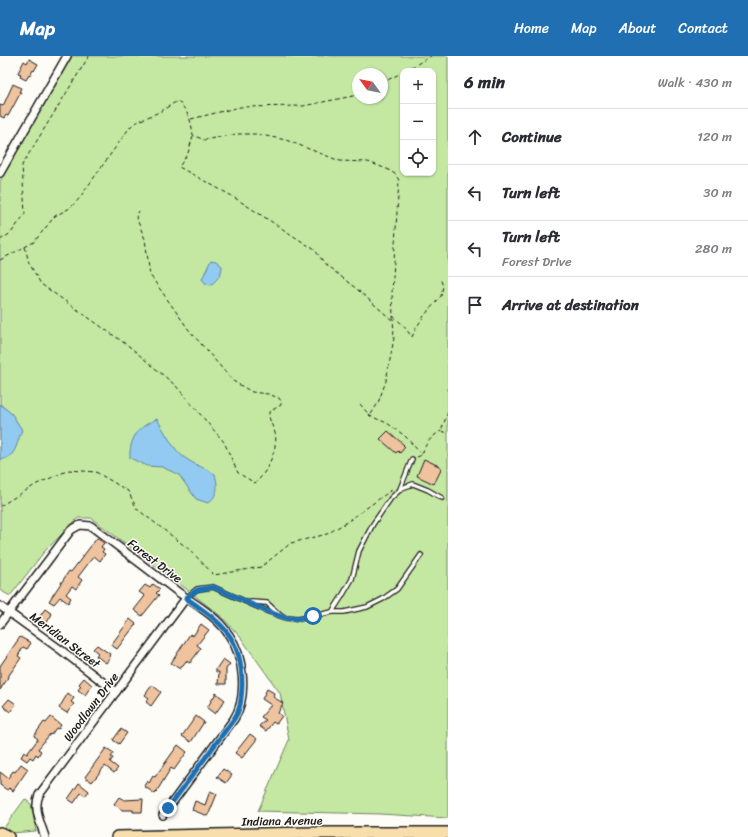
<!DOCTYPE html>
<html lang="en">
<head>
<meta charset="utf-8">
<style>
	:root { --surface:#fff; --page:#f7f7f7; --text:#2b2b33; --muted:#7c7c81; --line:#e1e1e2; --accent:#1f6fb2 }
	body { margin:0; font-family:Sriracha,sans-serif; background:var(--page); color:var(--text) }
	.controls { position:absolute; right:12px; top:12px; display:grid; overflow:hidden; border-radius:8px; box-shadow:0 1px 3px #0004 }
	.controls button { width:36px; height:36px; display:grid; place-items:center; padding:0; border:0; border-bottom:1px solid var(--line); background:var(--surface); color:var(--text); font:20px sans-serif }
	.compass { position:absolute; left:352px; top:12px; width:36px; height:36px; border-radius:50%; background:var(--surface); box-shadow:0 1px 3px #0004; rotate:303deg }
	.stop { position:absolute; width:12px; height:12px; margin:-9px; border:3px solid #1f6fb2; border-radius:50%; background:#fff }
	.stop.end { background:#1f6fb2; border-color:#fff; box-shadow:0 1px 4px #0008 }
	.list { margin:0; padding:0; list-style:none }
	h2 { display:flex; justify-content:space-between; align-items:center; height:52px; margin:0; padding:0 16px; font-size:17px }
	h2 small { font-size:13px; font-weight:400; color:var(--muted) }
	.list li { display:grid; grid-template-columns:26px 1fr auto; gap:12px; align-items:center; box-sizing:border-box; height:56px; padding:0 16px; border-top:1px solid var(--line) }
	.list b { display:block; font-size:15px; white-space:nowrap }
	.list p { margin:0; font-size:13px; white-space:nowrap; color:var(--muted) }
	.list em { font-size:13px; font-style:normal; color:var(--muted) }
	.icon { flex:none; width:22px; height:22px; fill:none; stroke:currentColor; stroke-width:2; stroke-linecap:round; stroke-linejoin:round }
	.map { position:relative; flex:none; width:448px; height:781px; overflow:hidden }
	header { display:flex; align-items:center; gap:24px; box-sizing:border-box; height:56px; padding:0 20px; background:var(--accent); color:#fff }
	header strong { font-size:19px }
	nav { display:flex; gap:22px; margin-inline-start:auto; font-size:14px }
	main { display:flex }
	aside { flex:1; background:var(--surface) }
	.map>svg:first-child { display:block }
	.green { fill:#c4e8a2; stroke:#70825f; fill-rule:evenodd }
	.water { fill:#92caf1; stroke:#63849c }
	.building { fill:#f0c39f; stroke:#1c1c1c }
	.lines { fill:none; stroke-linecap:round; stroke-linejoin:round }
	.lane-casing { stroke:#1c1c1c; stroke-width:6 }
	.street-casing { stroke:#1c1c1c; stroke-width:10 }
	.primary-casing { stroke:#1c1c1c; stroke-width:14 }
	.path { stroke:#1c1c1c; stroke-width:1; stroke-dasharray:4 3; stroke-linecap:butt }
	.lane { stroke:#fdfcf7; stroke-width:3.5 }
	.street { stroke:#fdfcf7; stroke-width:7 }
	.primary { stroke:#f8deab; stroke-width:11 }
	.route { stroke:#1f6fb2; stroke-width:5 }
	.labels { text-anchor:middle; stroke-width:3; stroke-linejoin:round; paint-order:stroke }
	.street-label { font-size:12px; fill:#1c1c1c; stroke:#fdfcf7 }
</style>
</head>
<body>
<header>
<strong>Map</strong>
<nav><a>Home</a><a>Map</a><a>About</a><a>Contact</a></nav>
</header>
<main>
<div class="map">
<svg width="448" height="781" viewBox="0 0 448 781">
	<rect width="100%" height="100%" fill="#fdfcf7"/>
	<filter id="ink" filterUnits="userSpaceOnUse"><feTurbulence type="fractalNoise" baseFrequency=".025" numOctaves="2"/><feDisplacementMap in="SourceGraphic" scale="8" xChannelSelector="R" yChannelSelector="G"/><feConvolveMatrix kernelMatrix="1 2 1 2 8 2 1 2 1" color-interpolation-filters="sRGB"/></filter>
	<g filter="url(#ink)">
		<g class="green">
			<path d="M72,0H448V762L380,758L258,755L289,684L280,637L241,582L223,562L185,532L91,462H78L44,496L10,540L0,534V125ZM403,15H433V117H403ZM358,18H382V42H358Z"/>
			<path d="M25,743L31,748L36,775L11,777L3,773Z"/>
		</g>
		<g class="water">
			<path d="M211,204L216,205L222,210C222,219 217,223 211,229L206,228L202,223Z"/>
			<path d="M0,348L12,358L22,374C16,388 17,401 0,404Z"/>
			<path d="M157,363C164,374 174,395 185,402C194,409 206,412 215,418C218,431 219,438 208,447L196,443L179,419L162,411L147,410L130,402C129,382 139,370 157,363Z"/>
		</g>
		<g class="building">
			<path d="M29,3L38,8L34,15L33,14L30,20L29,19L26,24L20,21L21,18L18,17L24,5L27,7Z"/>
			<path d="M13,28L21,32L19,36H21L8,60L6,59L4,62L0,60V49L3,50Z"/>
			<path d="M388,375L404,389H403L405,391L400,397L398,395L396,397L380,383Z"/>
			<path d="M424,403L441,411L440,414H441L434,428L417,420Z"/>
			<path d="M97,482L104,487L101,491L104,493L102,496L105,498L100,505L94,500L78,521L82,524L76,533L72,530L66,538L71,542L68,547L60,541L54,548L49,545L69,515L71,516Z"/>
			<path d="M153,528L160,533L156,537L159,539L142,560L134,554L145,540L139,536L145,529L150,532Z"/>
			<path d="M45,553L52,558L46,568L38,563Z"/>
			<path d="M130,563L136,568L117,593L111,589Z"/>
			<path d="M201,568L209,574L197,589L201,592L190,607L186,605L180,613L171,607L190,578L193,580Z"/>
			<path d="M20,581L31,587L27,593L23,591L18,600L21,602L7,622H8L0,634V610Z"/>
			<path d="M97,589L110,598L109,600L110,602L106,607L96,600L98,597L93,593Z"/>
			<path d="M223,603L230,608L226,613V628H218L219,616H216V613Z"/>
			<path d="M84,622L92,629L85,639L78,634L81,630L79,628Z"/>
			<path d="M152,629L161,636L151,650L146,646L149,642L145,639Z"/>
			<path d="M267,633L274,637L273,641L283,647L278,657L282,660L276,668L273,666L266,675L259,670L266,664L261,661L271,649L262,643Z"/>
			<path d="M68,637L74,642L71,646L74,648L67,657L59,652Z"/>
			<path d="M216,637L225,644L215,658L207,652Z"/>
			<path d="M9,643L16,648L10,656L3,650Z"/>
			<path d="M196,660L204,666L191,686L182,680Z"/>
			<path d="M51,661L61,669L58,673L56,672L51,679L50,678L38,693L41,695L38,700L36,698L33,703L30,701L27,705L21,701L24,696L27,698L38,683L34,680L44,666L46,667Z"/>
			<path d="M121,673L127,677L119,688L113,684Z"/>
			<path d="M250,678L257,683L242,702L235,697Z"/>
			<path d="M178,689L187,696L174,714L171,712L155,738L144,730L147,725L149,727L153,720L155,721Z"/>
			<path d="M106,692L114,697L111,701L113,702L110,706L118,712L114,717L105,710L92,726L85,721Z"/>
			<path d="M21,708L28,713L13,735L9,732L7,734L0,729V716L8,722L13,715L15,716Z"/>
			<path d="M223,713L232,719L226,727L217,721Z"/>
			<path d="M79,727L89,735L85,740L81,737L74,747L68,743Z"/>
			<path d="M210,735L217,738L208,760L192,754L195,745L205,749Z"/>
			<path d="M119,741L124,744L143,743L142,756H133V754H122L114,748Z"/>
		</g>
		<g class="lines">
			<defs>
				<g id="lane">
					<path d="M400,433L412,403"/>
					<path d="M186,542L197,533L213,531L269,556L286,562L299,563L332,556H344L367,551L383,543L397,533L421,499"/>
					<path d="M251,546L267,547L280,559"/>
					<path d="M332,556L341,542L352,523L359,495L373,468L391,442L402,432L413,428L428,434L442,442"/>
				</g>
				<g id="street">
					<path d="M0,117L67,0"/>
					<path d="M0,550L61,594L116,636"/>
					<path d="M0,568L71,474L80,469L91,470C120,492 149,514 178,536C196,549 217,560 229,579C244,600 248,641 234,663L163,759"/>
					<path d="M45,781C41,768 33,753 39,739L186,542"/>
				</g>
				<g id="primary">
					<path d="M0,777L8,781"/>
					<path d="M117,781L312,777H448"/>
				</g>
			</defs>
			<use href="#lane" class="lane-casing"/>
			<use href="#street" class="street-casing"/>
			<use href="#primary" class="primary-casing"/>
			<g class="path">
				<path d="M405,15L431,0"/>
				<path d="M382,27L403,16"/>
				<path d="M191,63L240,51L303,50L358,39"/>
				<path d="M193,80L188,97L179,111L232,140L315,194L325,208L358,234L393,265"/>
				<path d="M0,184L11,177L25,158L22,109L89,0"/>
				<path d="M25,191L29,207L41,228L130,291L176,330L224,386L238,417L255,427C266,419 279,391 275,377C273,370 268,363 269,356L281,349V345L279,342L268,338L252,336L233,325L189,274L150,219L145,183L136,161L139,155"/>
				<path d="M0,204L34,186L55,160L70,152L78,144L130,71C138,64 149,61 159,56C166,53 171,48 178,45C189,57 191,64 193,79L204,84L236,78H256L286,84L340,105L368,106L387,113L395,118L399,124L392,237L394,282L386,325L378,347L370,360"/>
				<path d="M393,260L402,268L412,281L416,272L424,260L441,240L443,230L440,222"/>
				<path d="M360,348L370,360L387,367L405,380L422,399"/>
				<path d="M448,356L441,375L448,377"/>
				<path d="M417,401L422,399C425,387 431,381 441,375"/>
				<path d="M0,450L37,428L69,414L96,416L128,435L137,453L190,494L214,519L261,511L291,487L327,478L347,466L393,433"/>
			</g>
			<use href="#lane" class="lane"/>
			<use href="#street" class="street"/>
			<use href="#primary" class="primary"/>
		</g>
	</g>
	<g class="lines" filter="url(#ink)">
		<path class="route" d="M168,752L234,663C241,653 241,643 242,631C243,582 223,568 186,542L197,534L213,531L269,556L286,562L300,563L313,560"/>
	</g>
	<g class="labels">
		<g class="street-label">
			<text transform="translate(155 505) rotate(37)" y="4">Forest Drive</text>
			<text transform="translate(65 584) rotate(37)" y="4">Meridian Street</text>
			<text transform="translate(91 651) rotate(-53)" y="4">Woodlawn Drive</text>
			<text transform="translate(282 765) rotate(-1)" y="4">Indiana Avenue</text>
		</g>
	</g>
</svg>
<div class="controls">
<button>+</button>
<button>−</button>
<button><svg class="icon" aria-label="locate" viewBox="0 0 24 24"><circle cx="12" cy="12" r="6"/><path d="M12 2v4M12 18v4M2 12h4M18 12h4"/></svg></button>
</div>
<svg class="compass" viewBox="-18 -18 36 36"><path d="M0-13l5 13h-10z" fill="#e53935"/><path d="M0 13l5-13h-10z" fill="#7c7c81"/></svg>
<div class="stop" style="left:313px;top:560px"></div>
<div class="stop end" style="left:168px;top:752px"></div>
</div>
<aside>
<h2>6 min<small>Walk · 430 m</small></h2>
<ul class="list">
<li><svg class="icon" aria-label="ahead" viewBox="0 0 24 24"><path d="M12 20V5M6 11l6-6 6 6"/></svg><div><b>Continue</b></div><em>120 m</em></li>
<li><svg class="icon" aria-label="left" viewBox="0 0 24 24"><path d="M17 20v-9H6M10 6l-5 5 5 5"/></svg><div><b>Turn left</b></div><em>30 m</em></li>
<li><svg class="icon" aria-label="left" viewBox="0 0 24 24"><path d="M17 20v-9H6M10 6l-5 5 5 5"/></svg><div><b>Turn left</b><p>Forest Drive</p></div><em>280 m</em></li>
<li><svg class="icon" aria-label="arrive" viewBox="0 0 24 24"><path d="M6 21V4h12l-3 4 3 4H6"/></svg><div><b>Arrive at destination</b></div></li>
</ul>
</aside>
</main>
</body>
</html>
